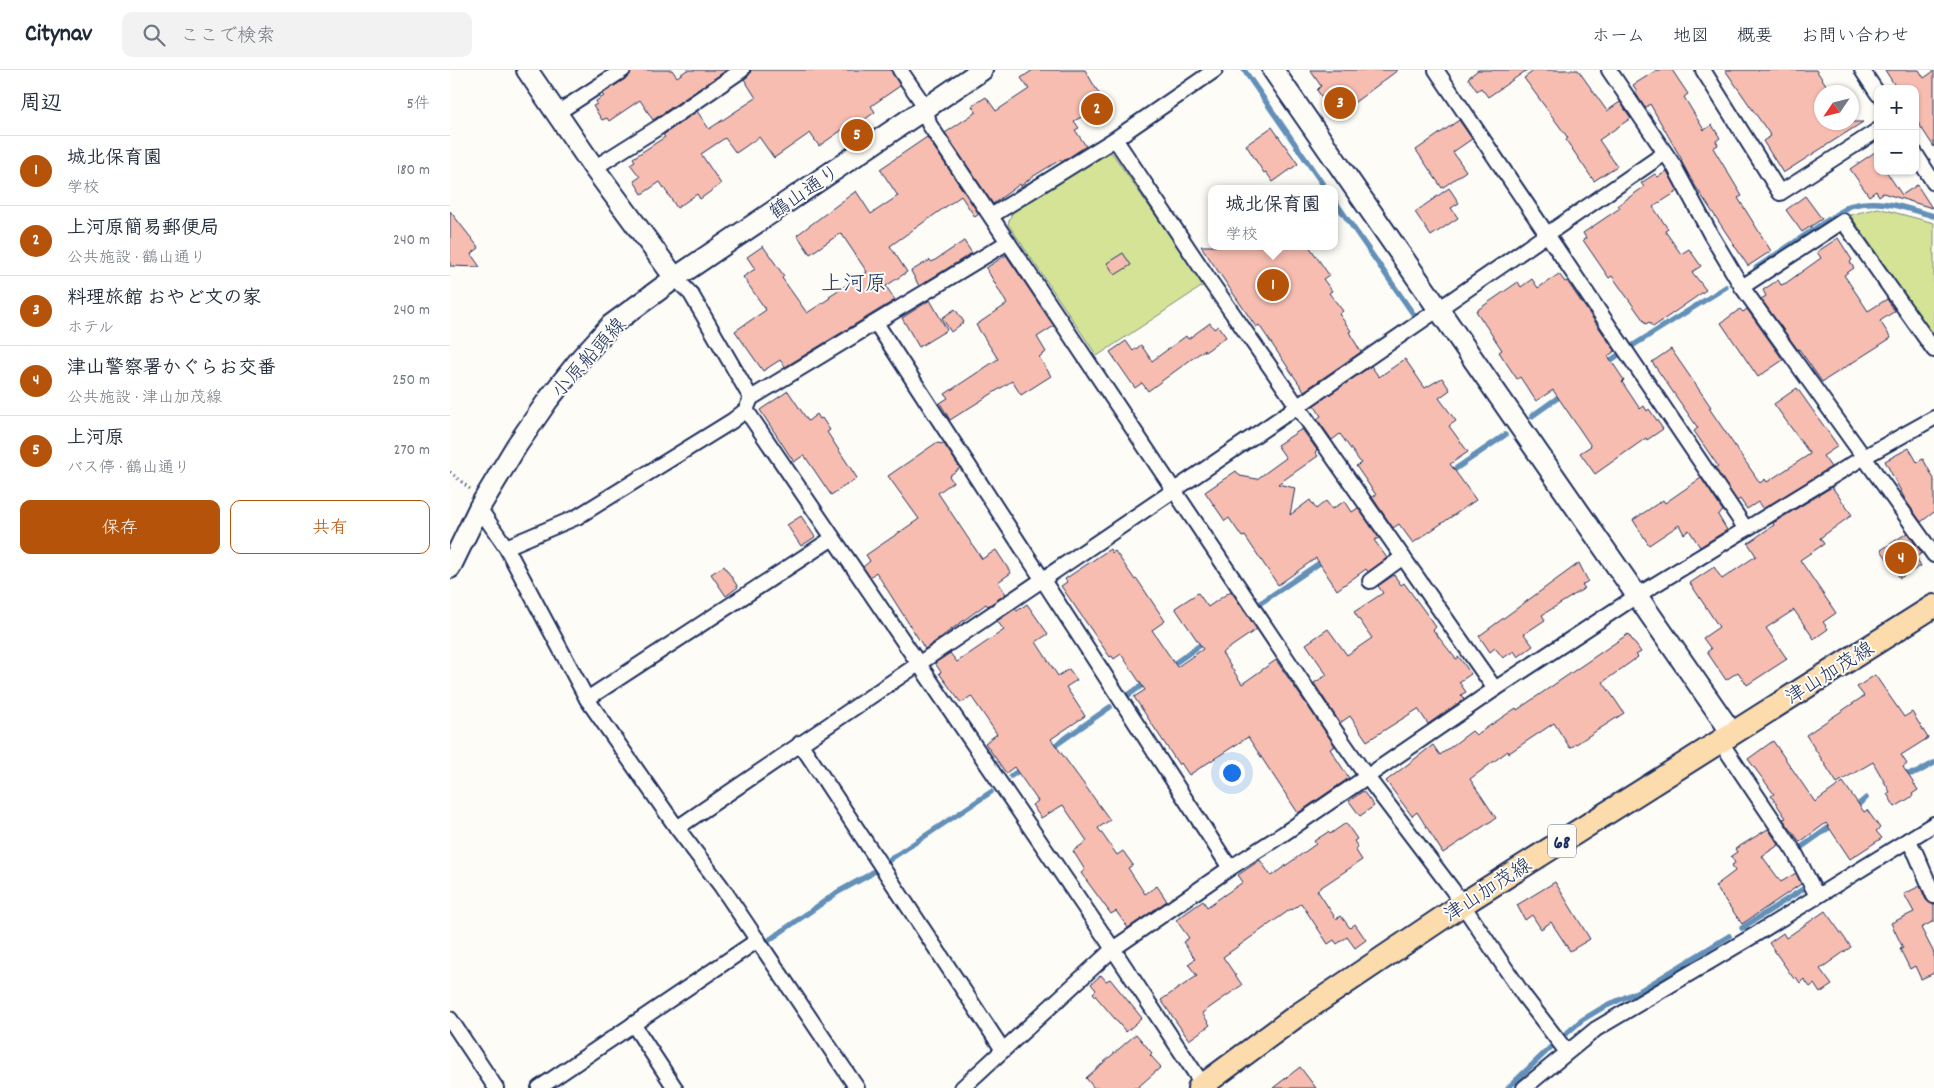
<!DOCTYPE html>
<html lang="ja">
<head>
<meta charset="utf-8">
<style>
	:root { --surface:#fff; --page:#f2f2f3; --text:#1f2937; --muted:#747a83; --line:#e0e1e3; --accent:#b45309 }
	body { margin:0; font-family:Dekko,"Klee One",sans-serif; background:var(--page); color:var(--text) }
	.controls { position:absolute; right:15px; top:15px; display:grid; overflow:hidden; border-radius:10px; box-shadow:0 1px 4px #0004 }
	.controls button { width:45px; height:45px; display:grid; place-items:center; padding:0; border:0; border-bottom:1px solid var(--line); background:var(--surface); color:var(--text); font:25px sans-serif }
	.compass { position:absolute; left:1364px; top:15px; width:45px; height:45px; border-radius:50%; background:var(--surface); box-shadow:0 1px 4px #0004; rotate:235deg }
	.you { position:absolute; left:781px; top:702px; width:18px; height:18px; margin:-12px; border:4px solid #fff; border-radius:50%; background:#1a73e8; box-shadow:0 0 0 8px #1a73e833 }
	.badge { display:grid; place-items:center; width:32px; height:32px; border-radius:50%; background:var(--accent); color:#fff; font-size:16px; font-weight:700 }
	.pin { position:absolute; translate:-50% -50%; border:2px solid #fff; box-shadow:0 1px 5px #0006 }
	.popup { position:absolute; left:758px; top:115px; width:130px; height:65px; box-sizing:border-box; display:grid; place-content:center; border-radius:10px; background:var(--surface); filter:drop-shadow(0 1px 4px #0005); font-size:16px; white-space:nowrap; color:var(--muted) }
	.popup b { font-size:19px; color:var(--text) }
	.popup::after { content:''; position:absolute; left:50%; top:100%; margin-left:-10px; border:10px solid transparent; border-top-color:var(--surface) }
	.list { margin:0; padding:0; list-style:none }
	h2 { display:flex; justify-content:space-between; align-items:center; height:65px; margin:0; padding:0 20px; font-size:21px }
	h2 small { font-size:16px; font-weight:400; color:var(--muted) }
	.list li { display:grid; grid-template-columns:32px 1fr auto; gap:15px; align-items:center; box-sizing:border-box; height:70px; padding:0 20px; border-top:1px solid var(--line) }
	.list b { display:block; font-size:19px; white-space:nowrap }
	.list p { margin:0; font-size:16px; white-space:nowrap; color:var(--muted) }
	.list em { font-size:16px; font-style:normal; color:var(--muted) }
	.actions { display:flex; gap:10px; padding:15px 20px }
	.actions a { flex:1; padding:11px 0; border:1px solid var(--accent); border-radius:10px; text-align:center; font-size:18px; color:var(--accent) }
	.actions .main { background:var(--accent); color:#fff }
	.icon { flex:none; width:28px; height:28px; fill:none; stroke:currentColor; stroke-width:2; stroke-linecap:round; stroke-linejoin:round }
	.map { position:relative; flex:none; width:1484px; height:1018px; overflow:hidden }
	header { display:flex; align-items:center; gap:30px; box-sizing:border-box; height:70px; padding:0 25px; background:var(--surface); border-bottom:1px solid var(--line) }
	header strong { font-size:24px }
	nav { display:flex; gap:28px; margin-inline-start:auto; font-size:18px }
	.search { width:350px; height:45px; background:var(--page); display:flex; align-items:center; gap:12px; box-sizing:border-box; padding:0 18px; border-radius:10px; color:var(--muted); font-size:19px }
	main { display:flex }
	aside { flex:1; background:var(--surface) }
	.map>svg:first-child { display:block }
	.green { fill:#d5e396; stroke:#78897a }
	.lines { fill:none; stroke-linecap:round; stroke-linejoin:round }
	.stream { stroke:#6490b8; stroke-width:5.5 }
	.building { fill:#f7bdb1; stroke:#1b2f5e }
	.street-casing { stroke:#1b2f5e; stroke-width:18 }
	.secondary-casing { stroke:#1b2f5e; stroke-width:24 }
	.primary-casing { stroke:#1b2f5e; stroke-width:26 }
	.path { stroke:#1b2f5e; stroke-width:3; stroke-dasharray:1 4; stroke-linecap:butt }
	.street { stroke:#fdfcf7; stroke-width:14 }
	.secondary { stroke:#fdfcf7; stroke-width:20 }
	.primary { stroke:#fcdcac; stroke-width:22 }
	.labels { text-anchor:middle; stroke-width:4; stroke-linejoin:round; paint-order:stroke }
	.shield { fill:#fdfcf7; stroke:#5f6c8c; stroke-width:1 }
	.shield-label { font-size:19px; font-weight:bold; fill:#1b2f5e }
	.street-label { font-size:20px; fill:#1b2f5e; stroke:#fdfcf7 }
	.quarter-label { font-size:22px; fill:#1b2f5e; stroke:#fdfcf7 }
</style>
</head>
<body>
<header>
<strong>Citynav</strong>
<div class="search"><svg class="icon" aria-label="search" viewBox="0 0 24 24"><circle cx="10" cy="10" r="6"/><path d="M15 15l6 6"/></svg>ここで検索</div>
<nav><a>ホーム</a><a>地図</a><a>概要</a><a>お問い合わせ</a></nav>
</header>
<main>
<aside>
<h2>周辺<small>5件</small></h2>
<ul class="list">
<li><span class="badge">1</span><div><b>城北保育園</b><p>学校</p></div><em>180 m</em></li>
<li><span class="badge">2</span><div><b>上河原簡易郵便局</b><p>公共施設 · 鶴山通り</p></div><em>240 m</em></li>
<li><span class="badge">3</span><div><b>料理旅館 おやど文の家</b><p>ホテル</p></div><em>240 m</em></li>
<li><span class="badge">4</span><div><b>津山警察署かぐらお交番</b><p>公共施設 · 津山加茂線</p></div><em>250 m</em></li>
<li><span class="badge">5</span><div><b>上河原</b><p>バス停 · 鶴山通り</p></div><em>270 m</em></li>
</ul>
<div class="actions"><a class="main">保存</a><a>共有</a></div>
</aside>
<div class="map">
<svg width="1484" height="1018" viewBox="0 0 1484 1018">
	<rect width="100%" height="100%" fill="#fdfcf7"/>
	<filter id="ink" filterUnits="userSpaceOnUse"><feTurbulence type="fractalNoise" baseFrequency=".02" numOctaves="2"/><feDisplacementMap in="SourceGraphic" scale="10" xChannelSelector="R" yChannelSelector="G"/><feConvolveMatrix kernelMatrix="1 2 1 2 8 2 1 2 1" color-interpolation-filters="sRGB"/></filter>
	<g filter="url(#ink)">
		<g class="green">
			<path d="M655,82L662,83L754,215L647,286L558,154L563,140Z"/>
			<path d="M1428,138L1484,153V266L1400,145Z"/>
		</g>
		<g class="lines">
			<g class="stream">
				<path d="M794,0L876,119"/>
				<path d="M884,130L964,245"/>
				<path d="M1306,198L1399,136C1430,127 1454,138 1484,146"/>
				<path d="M1182,276L1276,217"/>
				<path d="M1155,294L1170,284"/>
				<path d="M1082,346L1113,324"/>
				<path d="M998,404L1055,365"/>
				<path d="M812,532L874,490"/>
				<path d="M718,598L756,571"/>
				<path d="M677,626L698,611"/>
				<path d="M600,679L660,637"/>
				<path d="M1451,705L1466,703L1484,693"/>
				<path d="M561,706L574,697"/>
				<path d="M1403,739L1416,728"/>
				<path d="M1353,776L1384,754"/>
				<path d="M1292,858L1353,819"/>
				<path d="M312,875L388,822L419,805L442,788L541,722"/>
				<path d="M1117,963L1132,950L1152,938L1191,920L1279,866"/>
				<path d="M1058,1018L1103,975"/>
			</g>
		</g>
		<g class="building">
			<path d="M182,0H222L227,7L237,0H277L203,50L190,30L159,51L157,48L152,50L143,36L147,34L146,31L154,26L152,24L178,7Z"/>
			<path d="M301,0H441L450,16L421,36L425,42L407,55L405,51L369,76L360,63L324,88L309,67L286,83L275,68L251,84L271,114L250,129L247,124L227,138L210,112L192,124L184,111L190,107L180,94L185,91L183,88L215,67L213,65L247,41L259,59L306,28L294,9L300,4Z"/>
			<path d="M583,0H635L655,34L624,51L629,58L625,60L636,76L612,92L610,90L582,107L571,116L570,114L543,134L495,63L526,42L522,36L536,27L546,41L579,19L571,8Z"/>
			<path d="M860,0H948L885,47L867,20L871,16Z"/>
			<path d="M1028,0H1077L1038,27L1031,18L1027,21L1018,8Z"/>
			<path d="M1085,0H1128L1157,41L1170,32L1181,48L1149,70L1167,96L1144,111L1116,70L1118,68L1074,8Z"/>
			<path d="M1207,0H1222L1238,24L1234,27L1254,60L1262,55L1270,68L1266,71L1268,75L1263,78L1292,126L1288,128L1321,181L1298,196L1242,111L1231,91L1232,90L1200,34L1195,38L1185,22L1187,21L1183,15Z"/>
			<path d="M1275,0H1366L1381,22H1372V52H1413L1333,103L1313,71L1321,66Z"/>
			<path d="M1435,0H1469L1474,8L1484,1V77L1465,48V19H1447Z"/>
			<path d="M1009,50L1022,69L1003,82L1016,101L992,118L966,80Z"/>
			<path d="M822,57L848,94L823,112L816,102L814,103L796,75Z"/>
			<path d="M477,67L529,144L525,147L511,126L440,176L457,202L436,216L445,230L335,297L330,290L313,301L285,261L316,240L293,207L305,199L297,187L313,176L334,206L332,208L357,243L380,228L379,226L417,202L391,163L360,184L347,165L406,121L421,144L448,126L430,99Z"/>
			<path d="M1428,80V101H1436L1452,125L1467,115L1482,138L1433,123L1429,126L1426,121L1419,126L1400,99Z"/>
			<path d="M1217,101L1228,121L1203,137L1218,159L1215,161L1231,184L1239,179L1251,196L1242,202L1256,220L1203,257L1199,252L1196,254L1162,206L1159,208L1133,170L1136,168L1133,163L1170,138L1168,135L1194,117L1191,113L1205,104L1208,107Z"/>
			<path d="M999,118L1009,133L1001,138L1008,148L981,166L965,142Z"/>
			<path d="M1355,126L1372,149L1352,162L1336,140Z"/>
			<path d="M0,141L29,178L21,184L30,197L0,196Z"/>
			<path d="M1388,168L1402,190L1400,192L1404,198L1394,205L1418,241L1437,229L1445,241L1430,251L1441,268L1372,312L1349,279L1348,280L1311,229L1316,226L1313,220L1328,210L1331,215L1336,213L1371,188L1367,182Z"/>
			<path d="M514,171L522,183L469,216L461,201L480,190L482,192Z"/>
			<path d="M751,176H859L879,205L873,209L882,221L879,223L893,241L889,244L901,261L899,262L911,282L854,321L809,255L806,257Z"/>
			<path d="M673,183L681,195L665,205L657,193Z"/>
			<path d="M556,185L604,256L587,267L596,282L589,287L601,306L571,325L562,311L500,350L490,333L498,328L495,324L548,289L526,255L557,234L536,198Z"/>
			<path d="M1109,204L1115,212L1117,211L1165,281L1158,286L1174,310L1172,312L1190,339L1194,336L1197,341L1199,339L1213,359L1197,370L1196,368L1145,404L1130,383L1141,376L1103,320L1086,331L1070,307L1067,309L1049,282L1052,280L1026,241L1068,212L1071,217L1082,209L1088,218Z"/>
			<path d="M480,230L497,260L469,277L452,248Z"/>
			<path d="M505,239L514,252L501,262L492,248Z"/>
			<path d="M1290,239L1293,242L1297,239L1333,290L1308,307L1271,253Z"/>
			<path d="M760,253L764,259L768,256L776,267L755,282L754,280L698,321L692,313L685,318L660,282L676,271L683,281L691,275L702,291L736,266L738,269Z"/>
			<path d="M1221,279L1261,337L1259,338L1310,413L1315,409L1317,412L1360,384L1324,334L1347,318L1388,376L1373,386L1381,397L1313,439L1308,432L1297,439L1290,429L1287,431L1265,398L1268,396L1244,361L1248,358L1202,292Z"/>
			<path d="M955,289L975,318L992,308L1000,320L989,328L1006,351L999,356L1018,382L1000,394L1026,430L963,473L949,454L943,458L922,427L926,425L906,396L911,393L890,364L882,370L867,349L871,346L864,335L921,296L929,307Z"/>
			<path d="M338,321L358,351L367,344L370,349L372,348L380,360L377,362L407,408L381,425L354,385L344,392L310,340Z"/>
			<path d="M852,359L867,380L865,382L868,386L828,414L845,418L840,445L860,430L866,439L876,431L882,439L895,431L902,442L908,438L929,468L924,470L937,488L918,502L916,499L887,520L866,488L828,515L795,466L792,467L779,448L775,451L755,422L786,401L790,406L807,409L836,388L827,375Z"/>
			<path d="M486,373L494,374L510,398L499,406L503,412L488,423L532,489L546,480L561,503L548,512L556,524L538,536L536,534L475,579L426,502L420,507L413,497L420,491L416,485L469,449L438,406Z"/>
			<path d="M1459,378L1467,392L1473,389L1484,409V442L1471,452L1456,431L1435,391Z"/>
			<path d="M1251,408L1273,441L1268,445L1277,460L1250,477L1239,460L1234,464L1229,455L1199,475L1183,450L1213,430L1215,433Z"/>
			<path d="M1382,417L1402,445L1370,468L1374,474L1350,490L1386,543L1373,552L1378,559L1364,569L1344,540L1316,558L1337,589L1297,615L1288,602L1276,610L1257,582L1261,579L1253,568L1269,557L1240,513L1264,497L1272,509L1306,486L1298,473L1324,455L1323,453Z"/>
			<path d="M351,446L365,467L351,476L337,455Z"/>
			<path d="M1457,463L1472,483L1466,487L1471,496L1450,508L1431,480Z"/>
			<path d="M660,479L662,483L665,481L685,510L687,509L715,551L702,560L727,597L753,579L725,538L748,523L758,537L781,521L807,559L772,583L792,614L826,590L885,676L880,679L899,708L848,743L798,667L739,705L731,693L729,695L684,627L695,620L671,584L664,589L662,586L660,587L611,516L617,512L615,509Z"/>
			<path d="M1129,493L1138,511L1132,515L1135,518L1092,545L1095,550L1074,564L1083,576L1068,587L1064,581L1053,588L1045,578L1040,582L1029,566Z"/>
			<path d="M274,496L288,517L276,526L261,504Z"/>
			<path d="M944,505L951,515L954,513L986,557L983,560L1006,589L1009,587L1021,604L1009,612L1016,622L1011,625L1014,629L978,654L968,639L917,671L900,646L890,653L864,613L877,605L856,574L878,559L897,585L922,568L904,542L933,523L928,516Z"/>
			<path d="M577,534L598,564L586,572L608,606L619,599L627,610L616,617L635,646L601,669L660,750L648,758L667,785L673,781L683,795L678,798L695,824L707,816L717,831L678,858L666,841L661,844L631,803L635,800L623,781L637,771L613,735L591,748L582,735L588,731L564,697L556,703L535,673L547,664L521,626L511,633L489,603L491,602L485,593L500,583L507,592L554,560L547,551L565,539L567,541Z"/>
			<path d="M1178,564L1191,582L1186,585L1188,587L1153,612L1174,643L1120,678L1104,653L1059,683L1058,681L1020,709L1046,748L993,783L967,742L962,746L936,711L983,675L990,685L1022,661L1026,665L1066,638L1067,640Z"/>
			<path d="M1425,605L1454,647L1462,642L1478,668L1451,685L1457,694L1453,697L1468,720L1462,724L1463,726L1445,737L1437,724L1440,722L1423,692L1387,713L1356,665L1414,626L1407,617Z"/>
			<path d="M1323,671L1365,732L1393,712L1414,742L1417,740L1430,758L1426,761L1432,768L1400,789L1376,753L1350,772L1333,749L1336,748L1321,726L1324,724L1298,689Z"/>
			<path d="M913,721L924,736L910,746L899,731Z"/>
			<path d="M896,753L907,769L904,771L908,777L905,779L912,790L867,820L886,849L891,846L900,858L905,854L916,870L905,878L897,867L887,874L884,870L878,874L851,833L842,840L841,839L773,887L792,915L752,943L760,955L739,970L711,930L747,906L738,894L745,889L733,872L739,868L726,850L753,831L757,837L793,812L788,805L810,790L821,806L866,774L864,771L878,762L880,764Z"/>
			<path d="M1318,759L1329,775L1312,786L1331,812L1346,803L1351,814L1292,854L1265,816L1285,801L1282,795L1285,793L1281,786L1287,782L1285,779Z"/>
			<path d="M1105,812L1140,869L1120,881L1101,852L1091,859L1082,845L1075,850L1067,835Z"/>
			<path d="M1470,816L1476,830L1484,835V851L1471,858L1484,883V903L1471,909L1465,896L1460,899L1450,879L1453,878L1441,853L1464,842L1454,824Z"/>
			<path d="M1375,841L1401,877L1370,899L1382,915L1370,923L1364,914L1360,917L1354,909L1350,913L1346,907L1344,909L1319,873L1333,863L1336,868Z"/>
			<path d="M651,905L656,911L660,909L692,948L676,962L643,923L646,920L641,914Z"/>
			<path d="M686,964L702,983L700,985L711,997L687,1018H644L636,1008Z"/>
			<path d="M850,997L866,1018H823Z"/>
		</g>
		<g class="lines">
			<defs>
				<g id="street">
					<path d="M450,0L476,38L479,54L879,652L917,707L1002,819L1074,926L1117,982"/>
					<path d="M986,0L1296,459"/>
					<path d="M1159,0L1224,96L1261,165L1292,217L1484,485"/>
					<path d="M1253,0L1330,123L1428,60"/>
					<path d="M1412,0L1428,24"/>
					<path d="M107,43L173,0"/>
					<path d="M665,69L760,211L1045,619"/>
					<path d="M1465,83L1484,113"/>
					<path d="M144,98L209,57L292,0"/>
					<path d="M541,146L665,69L765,0"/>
					<path d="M225,208L241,224L301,328"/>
					<path d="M1292,217L1393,151L1484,280"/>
					<path d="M426,253L780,798"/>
					<path d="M296,340L663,879L755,1018"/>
					<path d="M29,438L56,477L137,629L227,758L271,816L407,1018"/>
					<path d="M56,477L127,447L282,351L296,340L301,328L558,172"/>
					<path d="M920,511L953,487"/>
					<path d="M137,629L383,468"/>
					<path d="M1270,671L1344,781L1367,826"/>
					<path d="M350,673L553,980"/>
					<path d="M227,758L848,336L1215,83"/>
					<path d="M1458,770L1466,784L1484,826"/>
					<path d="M0,949L46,1018"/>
					<path d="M183,954L225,1018"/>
					<path d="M89,1018L308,870"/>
					<path d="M512,1018L663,879L780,798L833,764L1045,619L1188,525L1414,387L1484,348"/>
					<path d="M1074,1018L1146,959L1303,866L1484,754"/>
				</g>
				<g id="secondary">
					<path d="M77,0L144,98L225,208"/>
					<path d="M823,0L1282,663"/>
					<path d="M0,498L29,438L67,375L98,330L132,287L161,255L225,208L532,0"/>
				</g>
				<path id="primary" d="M749,1018L845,947L1013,834L1484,536"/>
			</defs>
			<use href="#street" class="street-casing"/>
			<use href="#secondary" class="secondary-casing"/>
			<use href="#primary" class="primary-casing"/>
			<path class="path" d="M0,402L20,419"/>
			<use href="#street" class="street"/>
			<use href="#secondary" class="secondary"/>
			<use href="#primary" class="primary"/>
		</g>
	</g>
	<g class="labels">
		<rect class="shield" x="1098" y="754.5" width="28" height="33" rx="4"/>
		<g class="shield-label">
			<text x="1112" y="778">68</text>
		</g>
		<g class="street-label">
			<text transform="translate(354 121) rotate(-34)" y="7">鶴山通り</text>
			<text transform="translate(138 287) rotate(-48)" y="7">小原船頭線</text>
			<text transform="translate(1379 602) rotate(-32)" y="7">津山加茂線</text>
			<text transform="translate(1037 819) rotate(-33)" y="7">津山加茂線</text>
		</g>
		<g class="quarter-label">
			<text x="404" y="220">上河原</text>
		</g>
	</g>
</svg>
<div class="controls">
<button>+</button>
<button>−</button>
</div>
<svg class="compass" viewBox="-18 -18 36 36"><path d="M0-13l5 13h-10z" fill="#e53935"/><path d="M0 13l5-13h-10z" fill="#747a83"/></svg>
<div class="you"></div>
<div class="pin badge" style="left:823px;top:215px">1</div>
<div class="popup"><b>城北保育園</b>学校</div>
<div class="pin badge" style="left:647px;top:39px">2</div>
<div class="pin badge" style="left:890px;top:33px">3</div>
<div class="pin badge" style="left:1451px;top:488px">4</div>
<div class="pin badge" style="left:407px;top:65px">5</div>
</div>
</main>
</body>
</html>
